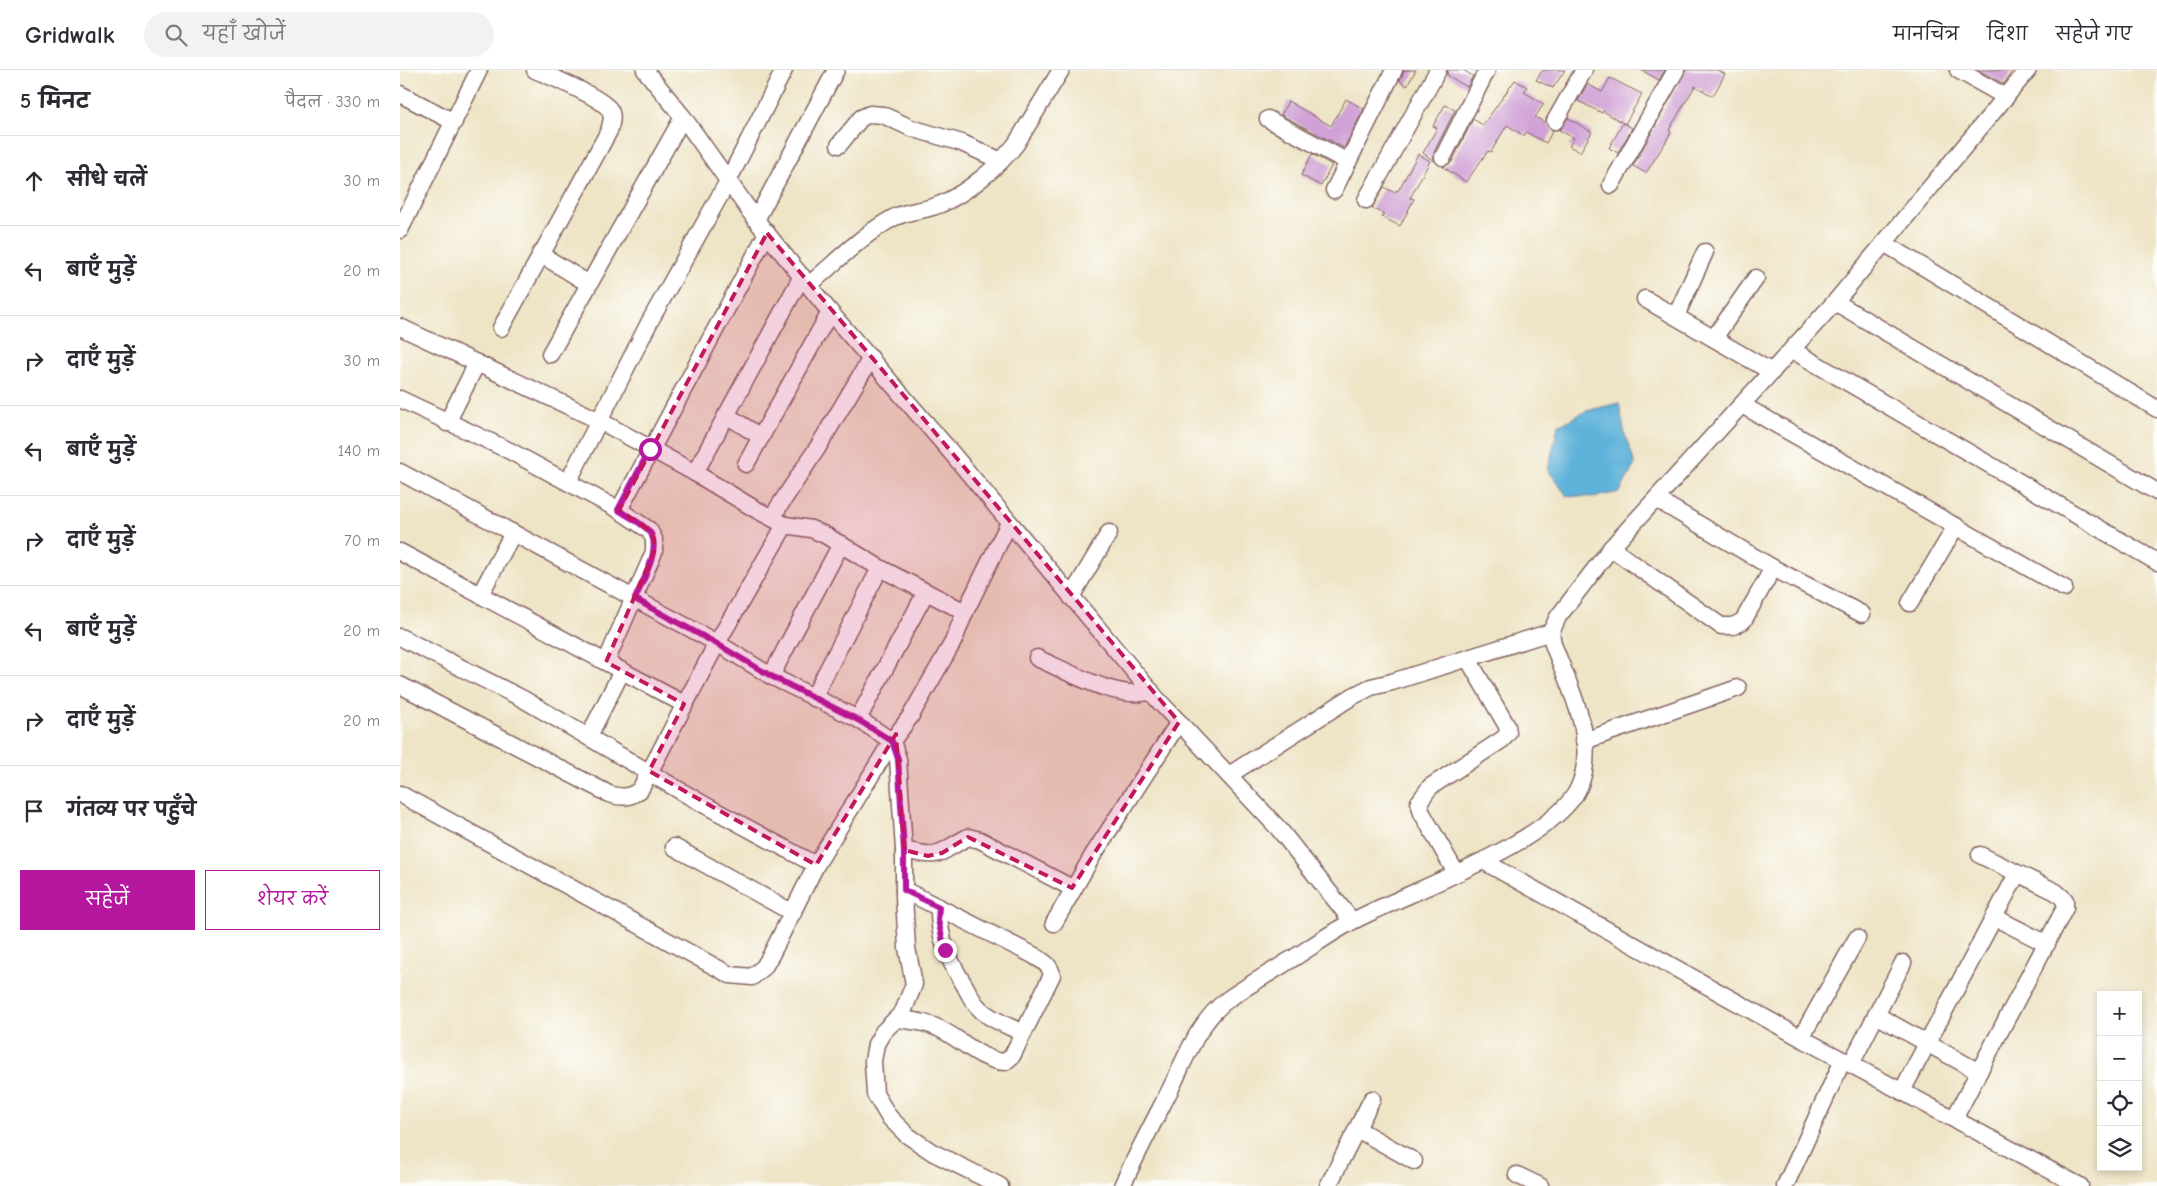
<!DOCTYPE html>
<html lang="hi">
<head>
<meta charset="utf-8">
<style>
	:root { --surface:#fff; --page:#f2f2f3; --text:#2b2b33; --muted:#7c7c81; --line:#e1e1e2; --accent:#b5179e }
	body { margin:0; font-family:"Comic Neue","Playpen Sans Deva",sans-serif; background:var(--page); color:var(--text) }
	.controls { position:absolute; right:15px; bottom:15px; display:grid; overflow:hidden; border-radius:0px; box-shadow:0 2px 8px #0003 }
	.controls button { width:45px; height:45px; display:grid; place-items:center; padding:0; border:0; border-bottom:1px solid var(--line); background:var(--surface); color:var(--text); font:25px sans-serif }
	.stop { position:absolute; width:15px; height:15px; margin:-11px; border:4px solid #b5179e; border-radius:50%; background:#fff }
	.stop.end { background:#b5179e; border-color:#fff; box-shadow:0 1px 5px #0008 }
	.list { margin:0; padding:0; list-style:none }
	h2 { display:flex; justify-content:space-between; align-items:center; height:65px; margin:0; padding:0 20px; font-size:21px }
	h2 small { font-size:16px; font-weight:400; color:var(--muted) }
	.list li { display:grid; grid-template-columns:32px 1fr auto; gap:15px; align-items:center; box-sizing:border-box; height:90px; padding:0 20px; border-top:1px solid var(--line) }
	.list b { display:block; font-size:19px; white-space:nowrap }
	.list em { font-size:16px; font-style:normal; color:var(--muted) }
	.actions { display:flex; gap:10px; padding:15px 20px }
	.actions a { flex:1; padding:11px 0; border:1px solid var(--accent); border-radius:0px; text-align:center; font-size:18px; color:var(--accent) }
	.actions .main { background:var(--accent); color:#fff }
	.icon { flex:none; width:28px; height:28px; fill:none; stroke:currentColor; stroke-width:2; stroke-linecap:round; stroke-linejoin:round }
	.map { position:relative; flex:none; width:1757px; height:1116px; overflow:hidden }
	header { display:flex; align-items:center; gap:30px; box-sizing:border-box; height:70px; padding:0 25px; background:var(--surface); border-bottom:1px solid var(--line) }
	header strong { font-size:24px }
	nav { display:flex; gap:28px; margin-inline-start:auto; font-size:18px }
	.search { width:350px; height:45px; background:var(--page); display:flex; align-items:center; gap:12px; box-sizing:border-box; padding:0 18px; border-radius:28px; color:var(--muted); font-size:19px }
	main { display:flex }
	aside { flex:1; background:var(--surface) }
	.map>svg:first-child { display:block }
	.water { fill:#5eb2da; stroke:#546882 }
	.building { fill:#d0a1d6 }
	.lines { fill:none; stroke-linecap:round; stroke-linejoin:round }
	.minor-casing { stroke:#836461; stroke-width:19 }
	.minor { stroke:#fff; stroke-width:16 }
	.route { stroke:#b5179e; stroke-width:6 }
	.marked { fill:#c2185b; fill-opacity:0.2; stroke:#c2185b; stroke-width:4; stroke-dasharray:10 6; stroke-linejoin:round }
</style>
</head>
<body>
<header>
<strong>Gridwalk</strong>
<div class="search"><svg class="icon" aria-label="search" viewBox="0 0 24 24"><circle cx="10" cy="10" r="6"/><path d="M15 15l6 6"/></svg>यहाँ खोजें</div>
<nav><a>मानचित्र</a><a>दिशा</a><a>सहेजे गए</a></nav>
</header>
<main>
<aside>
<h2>5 मिनट<small>पैदल · 330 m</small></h2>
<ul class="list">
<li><svg class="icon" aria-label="ahead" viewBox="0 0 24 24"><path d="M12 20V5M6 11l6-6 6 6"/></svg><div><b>सीधे चलें</b></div><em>30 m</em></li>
<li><svg class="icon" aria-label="left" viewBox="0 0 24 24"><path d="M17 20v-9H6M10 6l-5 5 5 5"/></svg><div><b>बाएँ मुड़ें</b></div><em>20 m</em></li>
<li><svg class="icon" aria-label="right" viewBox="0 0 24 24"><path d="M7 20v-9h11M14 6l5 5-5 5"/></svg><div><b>दाएँ मुड़ें</b></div><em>30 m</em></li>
<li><svg class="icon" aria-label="left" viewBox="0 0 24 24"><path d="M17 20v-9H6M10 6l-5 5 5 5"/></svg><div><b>बाएँ मुड़ें</b></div><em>140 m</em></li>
<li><svg class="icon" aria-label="right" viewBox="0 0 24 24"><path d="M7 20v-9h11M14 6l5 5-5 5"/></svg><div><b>दाएँ मुड़ें</b></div><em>70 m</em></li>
<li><svg class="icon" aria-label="left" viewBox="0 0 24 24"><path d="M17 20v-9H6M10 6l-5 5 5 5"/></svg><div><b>बाएँ मुड़ें</b></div><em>20 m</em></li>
<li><svg class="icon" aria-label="right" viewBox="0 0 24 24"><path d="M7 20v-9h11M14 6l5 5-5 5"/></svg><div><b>दाएँ मुड़ें</b></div><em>20 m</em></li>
<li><svg class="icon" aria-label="arrive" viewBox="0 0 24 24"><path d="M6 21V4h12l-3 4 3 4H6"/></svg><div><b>गंतव्य पर पहुँचे</b></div></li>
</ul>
<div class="actions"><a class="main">सहेजें</a><a>शेयर करें</a></div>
</aside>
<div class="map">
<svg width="1757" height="1116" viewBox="0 0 1757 1116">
	<rect width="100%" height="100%" fill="#fdfcf7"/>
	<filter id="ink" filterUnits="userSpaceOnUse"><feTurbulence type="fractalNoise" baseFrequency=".02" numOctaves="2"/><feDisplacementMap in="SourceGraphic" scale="10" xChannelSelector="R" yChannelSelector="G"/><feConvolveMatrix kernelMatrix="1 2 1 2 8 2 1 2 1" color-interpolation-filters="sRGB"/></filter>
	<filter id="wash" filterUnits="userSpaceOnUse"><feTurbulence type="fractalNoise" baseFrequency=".0096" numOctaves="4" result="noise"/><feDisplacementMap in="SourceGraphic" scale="20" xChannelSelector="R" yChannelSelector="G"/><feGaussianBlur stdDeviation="1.12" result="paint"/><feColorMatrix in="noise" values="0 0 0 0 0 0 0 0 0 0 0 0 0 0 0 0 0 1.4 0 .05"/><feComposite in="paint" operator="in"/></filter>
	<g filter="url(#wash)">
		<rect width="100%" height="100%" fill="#eee4c6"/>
		<path class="water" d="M1219,333L1225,365L1235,394L1220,422L1194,427L1167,426L1148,400L1158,356L1186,341Z"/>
		<g id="blocks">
			<g class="building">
				<path d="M1004,0H1016L1007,16L1000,11Z"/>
				<path d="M1048,0H1063L1073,6L1067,17L1047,5Z"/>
				<path d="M1143,0H1165L1153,18L1136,10Z"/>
				<path d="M1241,0H1265L1259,10Z"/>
				<path d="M1286,0H1317L1325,4L1313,26L1295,16L1269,60L1271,62L1265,73L1246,103L1233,96Z"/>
				<path d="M1578,0H1613L1604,14Z"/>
				<path d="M1210,8L1242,24L1225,54L1203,41L1202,43L1178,31L1187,14L1202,22Z"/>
				<path d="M1115,10L1127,17L1124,22L1144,34L1135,47L1146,53L1153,60L1146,73L1126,62L1124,66L1107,55L1091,82L1088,81L1066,112L1043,97L1052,92L1073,49L1083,55Z"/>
				<path d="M946,29L964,39L944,78L881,45L888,31L931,56Z"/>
				<path d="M1045,35L1055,40L1034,82V91L1023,83L1037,58L1033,56Z"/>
				<path d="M1168,48L1192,62L1180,82L1169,76L1174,68L1159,60Z"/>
				<path d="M1223,53L1232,58L1218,83L1209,78Z"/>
				<path d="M912,84L932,95L921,116L901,105Z"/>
				<path d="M1018,84L1030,91L1010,128L1014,129L1000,156L982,147L984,144L972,138L984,117L995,123L996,120L998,121Z"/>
			</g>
		</g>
	</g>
	<g filter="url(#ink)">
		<use href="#blocks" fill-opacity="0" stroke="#836461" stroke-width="1"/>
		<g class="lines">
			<defs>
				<g id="minor">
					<path d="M245,0L283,47L356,150L430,242L550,381L757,629L879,759L952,851"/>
					<path d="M1558,0L1606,27"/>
					<path d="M0,24L54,52"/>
					<path d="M868,49L948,92"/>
					<path d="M1155,51L1184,0"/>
					<path d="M439,75L461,48L470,44L483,45L511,58L562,73L601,91"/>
					<path d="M1043,87L1087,0"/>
					<path d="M1211,115L1276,0"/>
					<path d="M934,120L994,0"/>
					<path d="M966,130L1038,0"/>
					<path d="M356,150L436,0"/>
					<path d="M0,160L79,0"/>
					<path d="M1484,173L1757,339"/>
					<path d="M140,184L189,214"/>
					<path d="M409,215C436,192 462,165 493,148C508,140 526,141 541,134C567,123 599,96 616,74L661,0"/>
					<path d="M1245,229L1372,302"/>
					<path d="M1435,232L1757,422"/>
					<path d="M1276,246L1305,182"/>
					<path d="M0,257L200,351L295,403L355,439L385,455L411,459L425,465L480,498L565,542"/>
					<path d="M101,258L209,61C211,53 214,46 209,39C200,27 150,6 135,0"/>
					<path d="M1314,268L1356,208"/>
					<path d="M1392,280L1757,492"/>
					<path d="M150,284L283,47"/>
					<path d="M0,329L110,381L219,440L249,460L254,469V482L206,592"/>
					<path d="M1342,335L1664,518"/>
					<path d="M326,345L361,367"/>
					<path d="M47,353L77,293"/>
					<path d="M346,394L430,242"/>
					<path d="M0,402L317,573L371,606L458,649L492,671L498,689L504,780V827L507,878L514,914L503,942L483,962L476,974L473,991L475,1024L489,1047L507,1065L532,1082L600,1116"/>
					<path d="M295,403L402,206"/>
					<path d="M168,412L250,251L328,111L384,0"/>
					<path d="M1256,429L1373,498L1462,544"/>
					<path d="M219,440L367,163"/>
					<path d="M372,447L418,377L471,288"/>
					<path d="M1211,478L1321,556H1333L1343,551L1373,498"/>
					<path d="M0,482L284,634"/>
					<path d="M80,525L113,463"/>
					<path d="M671,527L709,463"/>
					<path d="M1510,533L1556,456"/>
					<path d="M0,567L123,629L303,734L416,795"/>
					<path d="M637,588C667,601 720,632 751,621"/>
					<path d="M371,606L441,474"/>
					<path d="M0,615L209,724C222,728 229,728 240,720L317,573L385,455"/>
					<path d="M413,628L480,498"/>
					<path d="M458,649L526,522"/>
					<path d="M189,666L222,601"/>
					<path d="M1184,671L1338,618"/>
					<path d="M829,705L953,626L971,617L992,612L1151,562"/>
					<path d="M0,724L330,905L352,907L364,897L371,885L416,795L492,671L510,647L553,572L565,542L609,453"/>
					<path d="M274,777L393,843"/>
					<path d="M504,780C542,789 536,784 568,767L580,770L672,818"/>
					<path d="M1083,791L1401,968L1680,1116"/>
					<path d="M1056,803L1022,743L1019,732L1030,717L1103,669L1108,663L1107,656L1068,589"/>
					<path d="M539,837C538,867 549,891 565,916C569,924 573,933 580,939C591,950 609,956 623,963"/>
					<path d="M1594,847L1647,874"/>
					<path d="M654,853L693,785L779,652"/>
					<path d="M1476,945L1579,1002"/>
					<path d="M498,949C513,951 527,952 540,959C561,969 581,991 605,992L612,986L652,905C650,894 642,891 633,885L504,820"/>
					<path d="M1401,968L1457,868"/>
					<path d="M1451,994L1503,893"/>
					<path d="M1502,1021L1617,804"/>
					<path d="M1554,1049L1665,838V830L1656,822L1580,785"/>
					<path d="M957,1059L1014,1091"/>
					<path d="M1117,1105L1140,1116"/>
					<path d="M722,1116C737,1083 754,1051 771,1018C786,987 799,951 827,930C846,916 867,905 887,892C909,879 930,863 953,851C1007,822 1155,772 1179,717C1199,671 1169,617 1153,574L1151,562L1158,547L1211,478L1435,232L1628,0"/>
					<path d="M928,1116L972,1029"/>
					<path d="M1385,1116L1443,990"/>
				</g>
			</defs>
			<use href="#minor" class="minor-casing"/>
			<use href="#minor" class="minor"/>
		</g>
	</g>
	<g class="lines" filter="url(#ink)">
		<path class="route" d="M250,379L218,440C228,446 240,452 248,460C264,475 242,512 235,529L317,574L371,606L458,650L492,671L498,689L504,780V820L539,837L538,850L545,880"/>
	</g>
	<path class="marked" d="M367,163L779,652L672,818L568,767L542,783L528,786L504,780L496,664L416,795L249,701L284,634L206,592L254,482V469L249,460L219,440Z"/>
</svg>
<div class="controls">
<button>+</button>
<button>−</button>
<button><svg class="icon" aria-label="locate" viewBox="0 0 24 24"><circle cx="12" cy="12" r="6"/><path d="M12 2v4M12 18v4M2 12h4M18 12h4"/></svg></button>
<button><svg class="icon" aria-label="layers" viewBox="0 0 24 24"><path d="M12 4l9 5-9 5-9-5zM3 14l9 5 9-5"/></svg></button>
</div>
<div class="stop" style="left:250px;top:379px"></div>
<div class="stop end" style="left:545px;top:880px"></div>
</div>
</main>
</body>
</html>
